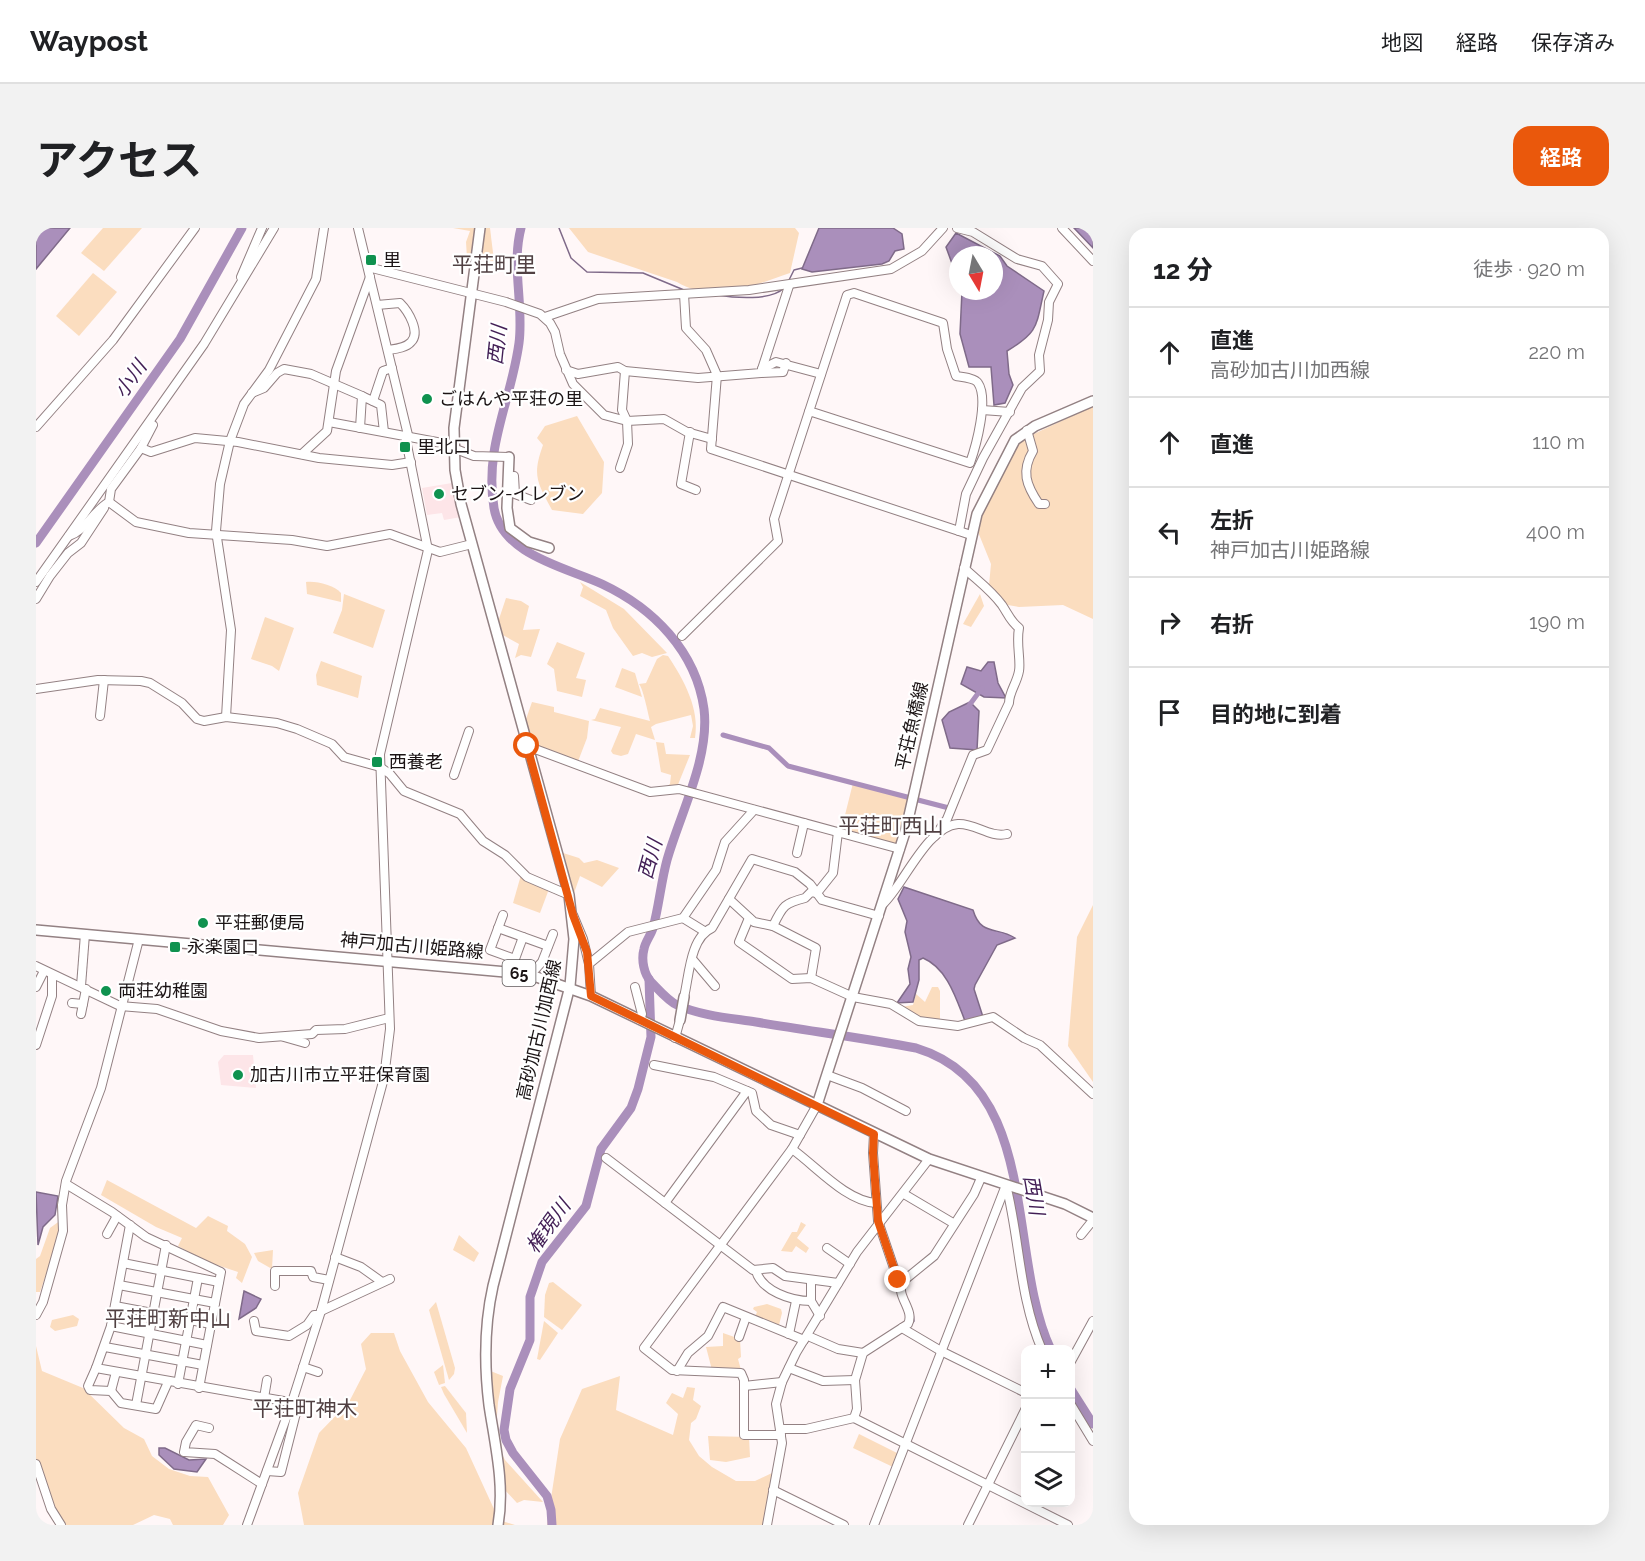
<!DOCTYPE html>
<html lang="ja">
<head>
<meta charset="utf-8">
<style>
	:root { --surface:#fff; --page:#f2f2f2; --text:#202124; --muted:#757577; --line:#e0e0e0; --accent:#ea580c }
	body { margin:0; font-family:Raleway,"Noto Sans JP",sans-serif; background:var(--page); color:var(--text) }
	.controls { position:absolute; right:18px; bottom:18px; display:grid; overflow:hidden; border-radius:12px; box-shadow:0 6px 24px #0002 }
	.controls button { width:54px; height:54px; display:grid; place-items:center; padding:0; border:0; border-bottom:2px solid var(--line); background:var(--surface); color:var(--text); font:30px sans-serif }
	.compass { position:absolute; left:913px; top:18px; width:54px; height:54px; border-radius:50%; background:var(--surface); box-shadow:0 6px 24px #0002; rotate:170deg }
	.stop { position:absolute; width:18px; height:18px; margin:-14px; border:4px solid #ea580c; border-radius:50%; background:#fff }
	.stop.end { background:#ea580c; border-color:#fff; box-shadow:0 2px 6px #0008 }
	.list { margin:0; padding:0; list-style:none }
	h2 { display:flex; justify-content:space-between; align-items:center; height:78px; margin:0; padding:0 24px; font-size:26px }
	h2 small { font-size:20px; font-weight:400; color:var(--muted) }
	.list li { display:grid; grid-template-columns:39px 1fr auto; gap:18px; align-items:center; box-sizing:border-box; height:90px; padding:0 24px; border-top:2px solid var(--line) }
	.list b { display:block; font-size:22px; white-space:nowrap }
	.list p { margin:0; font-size:20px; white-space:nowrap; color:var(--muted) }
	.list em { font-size:20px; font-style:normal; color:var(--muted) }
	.icon { flex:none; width:33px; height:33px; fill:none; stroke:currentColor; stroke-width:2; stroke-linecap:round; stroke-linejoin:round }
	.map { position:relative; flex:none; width:1057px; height:1297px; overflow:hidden; border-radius:18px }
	header { display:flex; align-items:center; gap:36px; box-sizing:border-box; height:84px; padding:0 30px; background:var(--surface); border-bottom:2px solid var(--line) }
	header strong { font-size:28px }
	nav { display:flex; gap:33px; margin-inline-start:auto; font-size:21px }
	.intro { display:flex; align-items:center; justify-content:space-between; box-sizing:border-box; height:144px; padding:0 36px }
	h1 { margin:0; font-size:42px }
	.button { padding:15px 27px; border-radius:18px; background:var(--accent); color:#fff; font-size:21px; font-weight:700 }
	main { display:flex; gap:36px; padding:0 36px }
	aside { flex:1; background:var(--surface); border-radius:18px; box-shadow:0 6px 24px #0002 }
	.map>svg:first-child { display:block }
	.built { fill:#fde5e8 }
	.green { fill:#fbddbf }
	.water { fill:#aa8fbb; stroke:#7f6a89; stroke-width:1.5 }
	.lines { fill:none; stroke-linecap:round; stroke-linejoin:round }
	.stream { stroke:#7f6a89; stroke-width:1.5 }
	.canal { stroke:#aa8fbb; stroke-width:5 }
	.river { stroke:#aa8fbb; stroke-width:9 }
	.minor-casing { stroke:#938183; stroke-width:10 }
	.major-casing { stroke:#938183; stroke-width:12 }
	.minor { stroke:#fff; stroke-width:8 }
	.major { stroke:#fff; stroke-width:9 }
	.route { stroke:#ea580c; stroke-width:8 }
	.poi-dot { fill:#0f924f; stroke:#fff; stroke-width:2 }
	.labels { text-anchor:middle; stroke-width:4.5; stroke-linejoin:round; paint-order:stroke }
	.shield { fill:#fff; stroke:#5f5a5b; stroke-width:1.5 }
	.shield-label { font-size:16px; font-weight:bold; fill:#1b1415 }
	.poi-label { font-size:18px; fill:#1b1415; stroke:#fff; text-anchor:start }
	.street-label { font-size:18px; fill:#1b1415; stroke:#fff }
	.water-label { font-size:20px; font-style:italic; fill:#421e55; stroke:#fff }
	.quarter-label { font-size:21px; fill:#514143; stroke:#fff }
</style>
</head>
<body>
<header>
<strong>Waypost</strong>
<nav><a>地図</a><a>経路</a><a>保存済み</a></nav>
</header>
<div class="intro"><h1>アクセス</h1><a class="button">経路</a></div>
<main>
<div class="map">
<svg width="1057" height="1297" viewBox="0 0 1057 1297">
	<rect width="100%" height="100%" fill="#fff7f8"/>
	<g class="built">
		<path d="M416,255L425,289L408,292L406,285L391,287L386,260Z"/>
		<path d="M188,827H217L220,860L185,857L182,834Z"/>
	</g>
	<g class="green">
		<path d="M67,0H106L68,43L45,25Z"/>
		<path d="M417,0H440L436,31L431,30L430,14L434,3Z"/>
		<path d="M448,0H454L458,33L445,31Z"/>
		<path d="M533,0H759L763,5L754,45C720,57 675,75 641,54L552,24Z"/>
		<path d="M57,45L81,64L43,108L20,88Z"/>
		<path d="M1057,178V391L1027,377L983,379L966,376L953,357L955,336L940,299L981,214Z"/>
		<path d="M541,188L568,234L566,265L547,286L516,282C501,254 496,248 507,217L501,210L509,198Z"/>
		<path d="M270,354C282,353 297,357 305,365V374L271,366Z"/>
		<path d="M544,354L588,381L631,425L616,429L606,425L597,428L577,400L570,382L544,368L547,359Z"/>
		<path d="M308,366L349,382L337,420L297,405L306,382Z"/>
		<path d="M944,366L948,378L935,399L927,396Z"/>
		<path d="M470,370L485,373L493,378L487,402L504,401L495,429L485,427L479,430L483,416L465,406L462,394Z"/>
		<path d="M229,389L258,400L243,443L236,438L215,431Z"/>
		<path d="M521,414L549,425L540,450L550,452L546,469L521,463L518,441L511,436Z"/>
		<path d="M627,427L632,428C648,452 664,481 659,510H654L657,498L655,487L620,496L615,499L619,512L600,506L592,526L585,528L577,526L575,523L585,499L555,492L559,491L564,480L614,493C612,485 607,460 603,456L610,455L621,431Z"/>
		<path d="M285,433L326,448L322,470L281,457L280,447Z"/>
		<path d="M586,440L599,445L606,469L579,459Z"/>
		<path d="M496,474L518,479V484L553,493L551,510L541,536L496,517L489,494Z"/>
		<path d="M620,514L628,515L630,526L654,527L641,559L627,561L634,556L635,547L625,544Z"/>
		<path d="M817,555L874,571L862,618L805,603Z"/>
		<path d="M524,624L543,630L548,635L561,632L583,640L566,659L544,648L537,668Z"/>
		<path d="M485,647L513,661L504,685L477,675Z"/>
		<path d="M1057,677V854L1032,818L1041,709Z"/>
		<path d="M896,759H902L904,763V794L887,791L865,779L877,777L880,766L889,774Z"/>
		<path d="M71,952L160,1000L172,988L192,998L191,1003L209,1016L216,1029L206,1055L200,1050L202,1044L181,1037L179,1039L142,1018L146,1010L120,999L65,967Z"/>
		<path d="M25,992V1002L4,1064H0V1031L4,1028L14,1000Z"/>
		<path d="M765,994L770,997L761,1010L773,1020L770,1025L760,1018L756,1024L745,1023L756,1004H761Z"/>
		<path d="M423,1007L443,1025L438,1034L417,1022Z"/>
		<path d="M237,1022L236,1041L222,1033L218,1025Z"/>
		<path d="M517,1054L546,1077L526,1102L508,1089L509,1067L513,1055Z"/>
		<path d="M400,1074L419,1140L418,1146L413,1152L393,1082Z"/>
		<path d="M731,1076L745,1081L746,1085L742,1101L718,1091L721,1084L717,1081L718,1079Z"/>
		<path d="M37,1087L43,1091L41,1098L19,1103L14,1099L16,1092Z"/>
		<path d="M508,1093L522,1105L504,1132L501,1131Z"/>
		<path d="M335,1105H358L364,1123L392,1174L430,1220L463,1292L479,1297H268L262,1265L283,1205L313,1174L330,1141L325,1116Z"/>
		<path d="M687,1105L704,1111L705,1129L702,1131L705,1142H676L670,1119L687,1118Z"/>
		<path d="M0,1118L6,1143L47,1160L88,1200L108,1211L116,1228L133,1241L154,1248L172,1249L193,1287L187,1297H137L134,1291L118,1287L97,1297H30L20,1283L7,1247L0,1249Z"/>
		<path d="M407,1137L409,1155L403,1157L398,1144Z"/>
		<path d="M452,1142L467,1148L462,1174L460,1201Z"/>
		<path d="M584,1148L580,1182L637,1207L642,1186L630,1175L636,1165L647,1170L651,1159L659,1160L657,1172L665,1178L660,1191L655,1195L653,1212L663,1228L676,1239L700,1253H719L736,1245L727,1297H511L524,1211L546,1161Z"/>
		<path d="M409,1158L430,1185L431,1205L408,1166L405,1159Z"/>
		<path d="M823,1206L863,1226L857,1239L817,1220Z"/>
		<path d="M672,1208L713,1209L714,1229L690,1234L674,1232Z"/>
		<path d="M462,1218L469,1232L507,1274L488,1272L481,1275L468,1261Z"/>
	</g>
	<g class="water">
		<path d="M0,0H34L0,41Z"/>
		<path d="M783,0H857L866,6L868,21L859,23L853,33L846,36L776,44L766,41Z"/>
		<path d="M1038,0H1057V20Z"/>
		<path d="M920,5L964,28L971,38L1008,63C1000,98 1003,104 971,123L973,146L977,157L969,175L958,177L955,139H933L924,106L926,63H958V27H922V52L910,19Z"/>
		<path d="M952,434H958L962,455L970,470L948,469L925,456L931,439L945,443Z"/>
		<path d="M934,474L943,483L941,522L914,520L906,492L913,484Z"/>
		<path d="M868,659L937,682C945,709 961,698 979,710L961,717L939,757L938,761L947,789L929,793C920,770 911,740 887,730L883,732V752L877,774L861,775L874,756L872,741L875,729L869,704L871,693L862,671Z"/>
		<path d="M0,964L22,968L19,987L7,999L2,1017Z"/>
		<path d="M208,1063L225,1071L220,1080L203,1091Z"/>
		<path d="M123,1220H129L153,1232L170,1231L161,1244L138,1241L123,1227Z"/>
	</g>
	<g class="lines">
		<g class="stream">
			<path d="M523,0L535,30L551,44L607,45L648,62"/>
			<path d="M753,52L758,42L766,40"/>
			<path d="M681,67C699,70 735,73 748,60"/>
			<path d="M875,1097L878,1093L877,1085"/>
		</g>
		<g class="canal">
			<path d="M932,479L946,460"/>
			<path d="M687,507L733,520L752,538L871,569"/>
			<path d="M882,572L913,580L915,576"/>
		</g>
		<g class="river">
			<path d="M485,0C475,38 488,77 483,115C475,174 448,218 458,280C466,327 529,339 566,356C617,380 660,423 668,481C674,530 644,586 631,632C625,654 623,678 617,700C615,707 609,714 608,721C605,732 608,746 615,754C622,761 632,773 641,777C666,788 694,790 720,794C773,803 827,810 880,820C1006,858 970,1027 1015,1122"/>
			<path d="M0,315L144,111L206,0"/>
			<path d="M1034,1160L1057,1196"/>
			<path d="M516,1297L515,1282L511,1268L477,1225L470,1212L468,1202L474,1161L494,1112V1069L506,1034L550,978L565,921L595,880L602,861L615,809L613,751"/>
		</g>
		<defs>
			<g id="minor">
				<path d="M921,0L937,4L981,31L1006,38L1022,56L1013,74L1012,92L1003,127L1004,143L986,160L947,230L930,266L923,303"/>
				<path d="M1026,0L1057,33"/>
				<path d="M332,39L470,74L504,86L514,95L519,104L524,126L537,156L568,187L591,193L628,191L651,204L676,211"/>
				<path d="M205,49L226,0"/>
				<path d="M648,66L650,100L670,122L681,147L675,221L935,307"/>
				<path d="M341,77L364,75C372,83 385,104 375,114C370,120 359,121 352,122"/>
				<path d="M509,89L562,71L713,62L855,41L886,23L907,0"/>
				<path d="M726,141L753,58"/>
				<path d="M530,142L542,146L582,139L589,143L662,150L725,145L726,141L740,134L785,146"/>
				<path d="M725,145L747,144L750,135"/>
				<path d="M216,165L228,160L241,145L248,141L275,146L326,168"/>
				<path d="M337,173L347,143L356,140"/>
				<path d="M946,182L974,184"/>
				<path d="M293,194L417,217"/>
				<path d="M0,199L77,112L159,0"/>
				<path d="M324,200L326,168L345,177L348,204"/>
				<path d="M991,202L997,223C985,243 990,257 1003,276H1009"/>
				<path d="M654,204L645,256L660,262"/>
				<path d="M105,220L115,224L159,210L202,214L283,230L356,237L375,234"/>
				<path d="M417,220L438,228L473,229"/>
				<path d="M266,226L291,203L300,143L334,49"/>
				<path d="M584,240L592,216L591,193L586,182L589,143"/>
				<path d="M478,248L479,266L495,272"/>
				<path d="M73,274L100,294L153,305L256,312L291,318L354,306L404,324L436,316"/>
				<path d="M33,308C50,302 57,283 73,274L75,261L105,220L117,197"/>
				<path d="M0,354L168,116L238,0"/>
				<path d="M0,371L14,348L32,325L45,315L68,280"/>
				<path d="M646,408L742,313L738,291L811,67L818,65L907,95L911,121L920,148C926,149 939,150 942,155C953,171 940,218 934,235L773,183"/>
				<path d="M0,461L62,452L105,453L114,455L146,475L161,491L168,493L190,489L241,495L261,501L296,516L308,529L344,539L354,546L368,563L424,586L447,613L469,627L491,649L533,667"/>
				<path d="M64,488L68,452"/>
				<path d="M190,489L195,402L180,303L184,256L194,213L208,176L233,142L280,51L288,0"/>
				<path d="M491,518L614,564L643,561L864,621"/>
				<path d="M418,547L433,503"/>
				<path d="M899,608L911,591L937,527L951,522L973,475C973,464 981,455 983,443C985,432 980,416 983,400C974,393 972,386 966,377C955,362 942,353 928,340"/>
				<path d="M761,625L768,595"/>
				<path d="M693,671L718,694L737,698L780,720L775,750"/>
				<path d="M847,676C867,658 891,598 922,596C939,595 954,610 971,606"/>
				<path d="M467,687L454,722L479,731"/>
				<path d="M537,687L547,711L553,736"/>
				<path d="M647,690L668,703"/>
				<path d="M713,690L703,714L756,751L775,750L817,769L855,776L883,793L922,798L957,789L988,810L1004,817L1057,866"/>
				<path d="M737,698C747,677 749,675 769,670L775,664L781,665L797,645L802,604"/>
				<path d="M462,700L512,718"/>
				<path d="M657,732L679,758"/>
				<path d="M0,738L84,778L121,781L185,803L223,810L276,806L280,802L309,801L353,790"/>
				<path d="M476,739L487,709"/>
				<path d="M494,747L506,734L517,706"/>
				<path d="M45,758L49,706"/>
				<path d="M0,759L8,743"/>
				<path d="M599,759L606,786L604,792"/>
				<path d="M555,768L553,736L592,704L647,690L680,642L689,614L718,582"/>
				<path d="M648,769C653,749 654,709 676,700L716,631L759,644L774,656L786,672L843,688"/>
				<path d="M36,775L47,776"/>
				<path d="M45,786L50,761"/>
				<path d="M248,809L269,815"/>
				<path d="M639,810L644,792"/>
				<path d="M0,817L16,768V747"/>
				<path d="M618,837L678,849L716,865L720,883L735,897L764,907"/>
				<path d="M791,847L826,860L870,883"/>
				<path d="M838,906L837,925L842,993L864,1058"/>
				<path d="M756,921C781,939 810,973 840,975"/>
				<path d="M570,930L717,1042L737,1040L749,1048L802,1055"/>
				<path d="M30,956L76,984L110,1009L185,1044L163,1160"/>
				<path d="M970,957C984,1012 983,1069 1006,1122"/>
				<path d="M868,966L917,995"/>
				<path d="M629,975L711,863"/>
				<path d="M94,997L75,1098L60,1140L259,1175L261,1181L245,1244L231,1243"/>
				<path d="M71,1006L81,988"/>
				<path d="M1045,1007L1057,992"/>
				<path d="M791,1020L814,1036"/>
				<path d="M299,1029L325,1039L346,1054"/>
				<path d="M87,1035L183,1054"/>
				<path d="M720,1043C726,1063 755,1073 775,1073"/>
				<path d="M775,1053V1073L784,1088"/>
				<path d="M83,1057L179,1075"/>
				<path d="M239,1058V1043H275L277,1049L293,1052"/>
				<path d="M79,1078L175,1096"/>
				<path d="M285,1083L354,1051"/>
				<path d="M0,1087L7,1074L27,1003L26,977L30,953L65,860L103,711"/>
				<path d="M218,1093L220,1103L253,1108L271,1097L278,1087H283"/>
				<path d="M75,1098L171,1117"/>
				<path d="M866,1100L905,1123L990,1165"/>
				<path d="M753,1106L760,1073"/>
				<path d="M772,1108L802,1121L827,1125"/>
				<path d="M703,1109L710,1089"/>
				<path d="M69,1119L167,1137"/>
				<path d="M1034,1135L1057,1093"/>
				<path d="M267,1139L282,1144"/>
				<path d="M60,1140L52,1158L54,1162L75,1163L85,1175L120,1181L132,1154"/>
				<path d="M753,1140L787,1153L819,1152"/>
				<path d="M641,1143L652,1125L672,1108L687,1079L768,1112"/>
				<path d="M142,1156L162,1050"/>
				<path d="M708,1158L746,1154"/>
				<path d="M75,1163L80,1144"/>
				<path d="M228,1170L231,1152"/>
				<path d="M1034,1175L1057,1213"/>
				<path d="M100,1177L130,1017"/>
				<path d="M818,1190L1032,1297"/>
				<path d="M173,1200L160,1197L150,1214L148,1224L179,1226L226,1256"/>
				<path d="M745,1201H770L818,1190L821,1181L819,1152L827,1125L872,1096C879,1082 860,1069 866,1054L898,1028L938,966L945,950"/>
				<path d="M745,1207H708V1152L705,1145L636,1142L608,1120L756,921L781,877"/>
				<path d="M0,1236L15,1281L25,1297"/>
				<path d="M737,1262L808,1297"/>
				<path d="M211,1297L256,1174L285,1083L348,850L354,801L344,526L392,322L370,212L372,207L322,0"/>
				<path d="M731,1297L746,1215L740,1176L746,1154L760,1125L821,1024L893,931"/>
				<path d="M838,1297L970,957"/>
				<path d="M932,1297L990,1180"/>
			</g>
			<g id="major">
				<path d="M444,0L418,200L419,242L425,276L533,667L538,711L534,758L457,1058C448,1098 448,1136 453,1177C459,1217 469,1257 462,1297"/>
				<path d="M473,229L471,280L474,300L493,314L513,320"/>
				<path d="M0,702L492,746L555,768L893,931L1029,976L1057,990"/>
				<path d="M644,792L648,769"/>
				<path d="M781,877L870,601L941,286L979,212L999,198L1057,173"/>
			</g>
		</defs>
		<use href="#minor" class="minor-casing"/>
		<use href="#major" class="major-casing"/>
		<use href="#minor" class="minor"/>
		<use href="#major" class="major"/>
	</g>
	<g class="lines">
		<path class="route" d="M491,518L537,687L551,724L555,768L838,906L837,925L842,993L862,1052"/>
	</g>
	<g class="poi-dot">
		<rect x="329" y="26" width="12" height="12" rx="3"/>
		<circle cx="391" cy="171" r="6"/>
		<rect x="363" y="213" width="12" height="12" rx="3"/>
		<circle cx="403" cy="266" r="6"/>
		<rect x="335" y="528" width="12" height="12" rx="3"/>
		<circle cx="167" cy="695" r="6"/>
		<rect x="133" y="713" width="12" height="12" rx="3"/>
		<circle cx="70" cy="763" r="6"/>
		<circle cx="202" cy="847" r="6"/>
	</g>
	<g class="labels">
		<rect class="shield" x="466.5" y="732" width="33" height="26" rx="4.5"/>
		<g class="shield-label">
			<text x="483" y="751">65</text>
		</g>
		<g class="poi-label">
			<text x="347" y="38">里</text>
			<text x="403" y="177">ごはんや平荘の里</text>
			<text x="381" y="225">里北口</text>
			<text x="415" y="272">セブン-イレブン</text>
			<text x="353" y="540">西養老</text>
			<text x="179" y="701">平荘郵便局</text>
			<text x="151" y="725">永楽園口</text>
			<text x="82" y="769">両荘幼稚園</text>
			<text x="214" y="853">加古川市立平荘保育園</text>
		</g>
		<g class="street-label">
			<text transform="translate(876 498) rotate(-77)" y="6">平荘魚橋線</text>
			<text transform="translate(376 718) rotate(5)" y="6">神戸加古川姫路線</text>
			<text transform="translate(503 802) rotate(-77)" y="6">高砂加古川加西線</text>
		</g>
		<g class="water-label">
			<text transform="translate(461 117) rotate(-84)" y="7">西川</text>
			<text transform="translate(94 151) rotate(-55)" y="7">小川</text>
			<text transform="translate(614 631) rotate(-75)" y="7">西川</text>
			<text transform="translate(998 967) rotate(80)" y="7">西川</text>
			<text transform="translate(512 998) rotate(-54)" y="7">権現川</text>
		</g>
		<g class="quarter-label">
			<text x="458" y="44">平荘町里</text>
			<text x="855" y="605">平荘町西山</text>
			<text x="132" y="1098">平荘町新中山</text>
			<text x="269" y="1188">平荘町神木</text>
		</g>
	</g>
</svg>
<div class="controls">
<button>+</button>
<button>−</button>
<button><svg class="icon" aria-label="layers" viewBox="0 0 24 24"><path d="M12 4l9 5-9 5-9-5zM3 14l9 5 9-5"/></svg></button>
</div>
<svg class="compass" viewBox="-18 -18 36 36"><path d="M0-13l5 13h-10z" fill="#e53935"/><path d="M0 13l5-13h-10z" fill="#757577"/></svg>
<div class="stop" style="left:491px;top:518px"></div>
<div class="stop end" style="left:862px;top:1052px"></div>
</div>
<aside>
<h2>12 分<small>徒歩 · 920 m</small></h2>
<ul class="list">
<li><svg class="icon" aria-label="ahead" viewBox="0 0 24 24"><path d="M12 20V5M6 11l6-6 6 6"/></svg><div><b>直進</b><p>高砂加古川加西線</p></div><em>220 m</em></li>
<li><svg class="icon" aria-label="ahead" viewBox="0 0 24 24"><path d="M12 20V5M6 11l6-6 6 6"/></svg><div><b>直進</b></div><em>110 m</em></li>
<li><svg class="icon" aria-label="left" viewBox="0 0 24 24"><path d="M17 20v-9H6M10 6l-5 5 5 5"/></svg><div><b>左折</b><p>神戸加古川姫路線</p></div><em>400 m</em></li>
<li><svg class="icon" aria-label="right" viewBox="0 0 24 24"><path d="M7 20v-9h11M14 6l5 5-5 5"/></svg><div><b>右折</b></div><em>190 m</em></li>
<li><svg class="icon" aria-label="arrive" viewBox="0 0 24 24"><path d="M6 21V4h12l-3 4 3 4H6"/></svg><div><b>目的地に到着</b></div></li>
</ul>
</aside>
</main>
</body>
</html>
